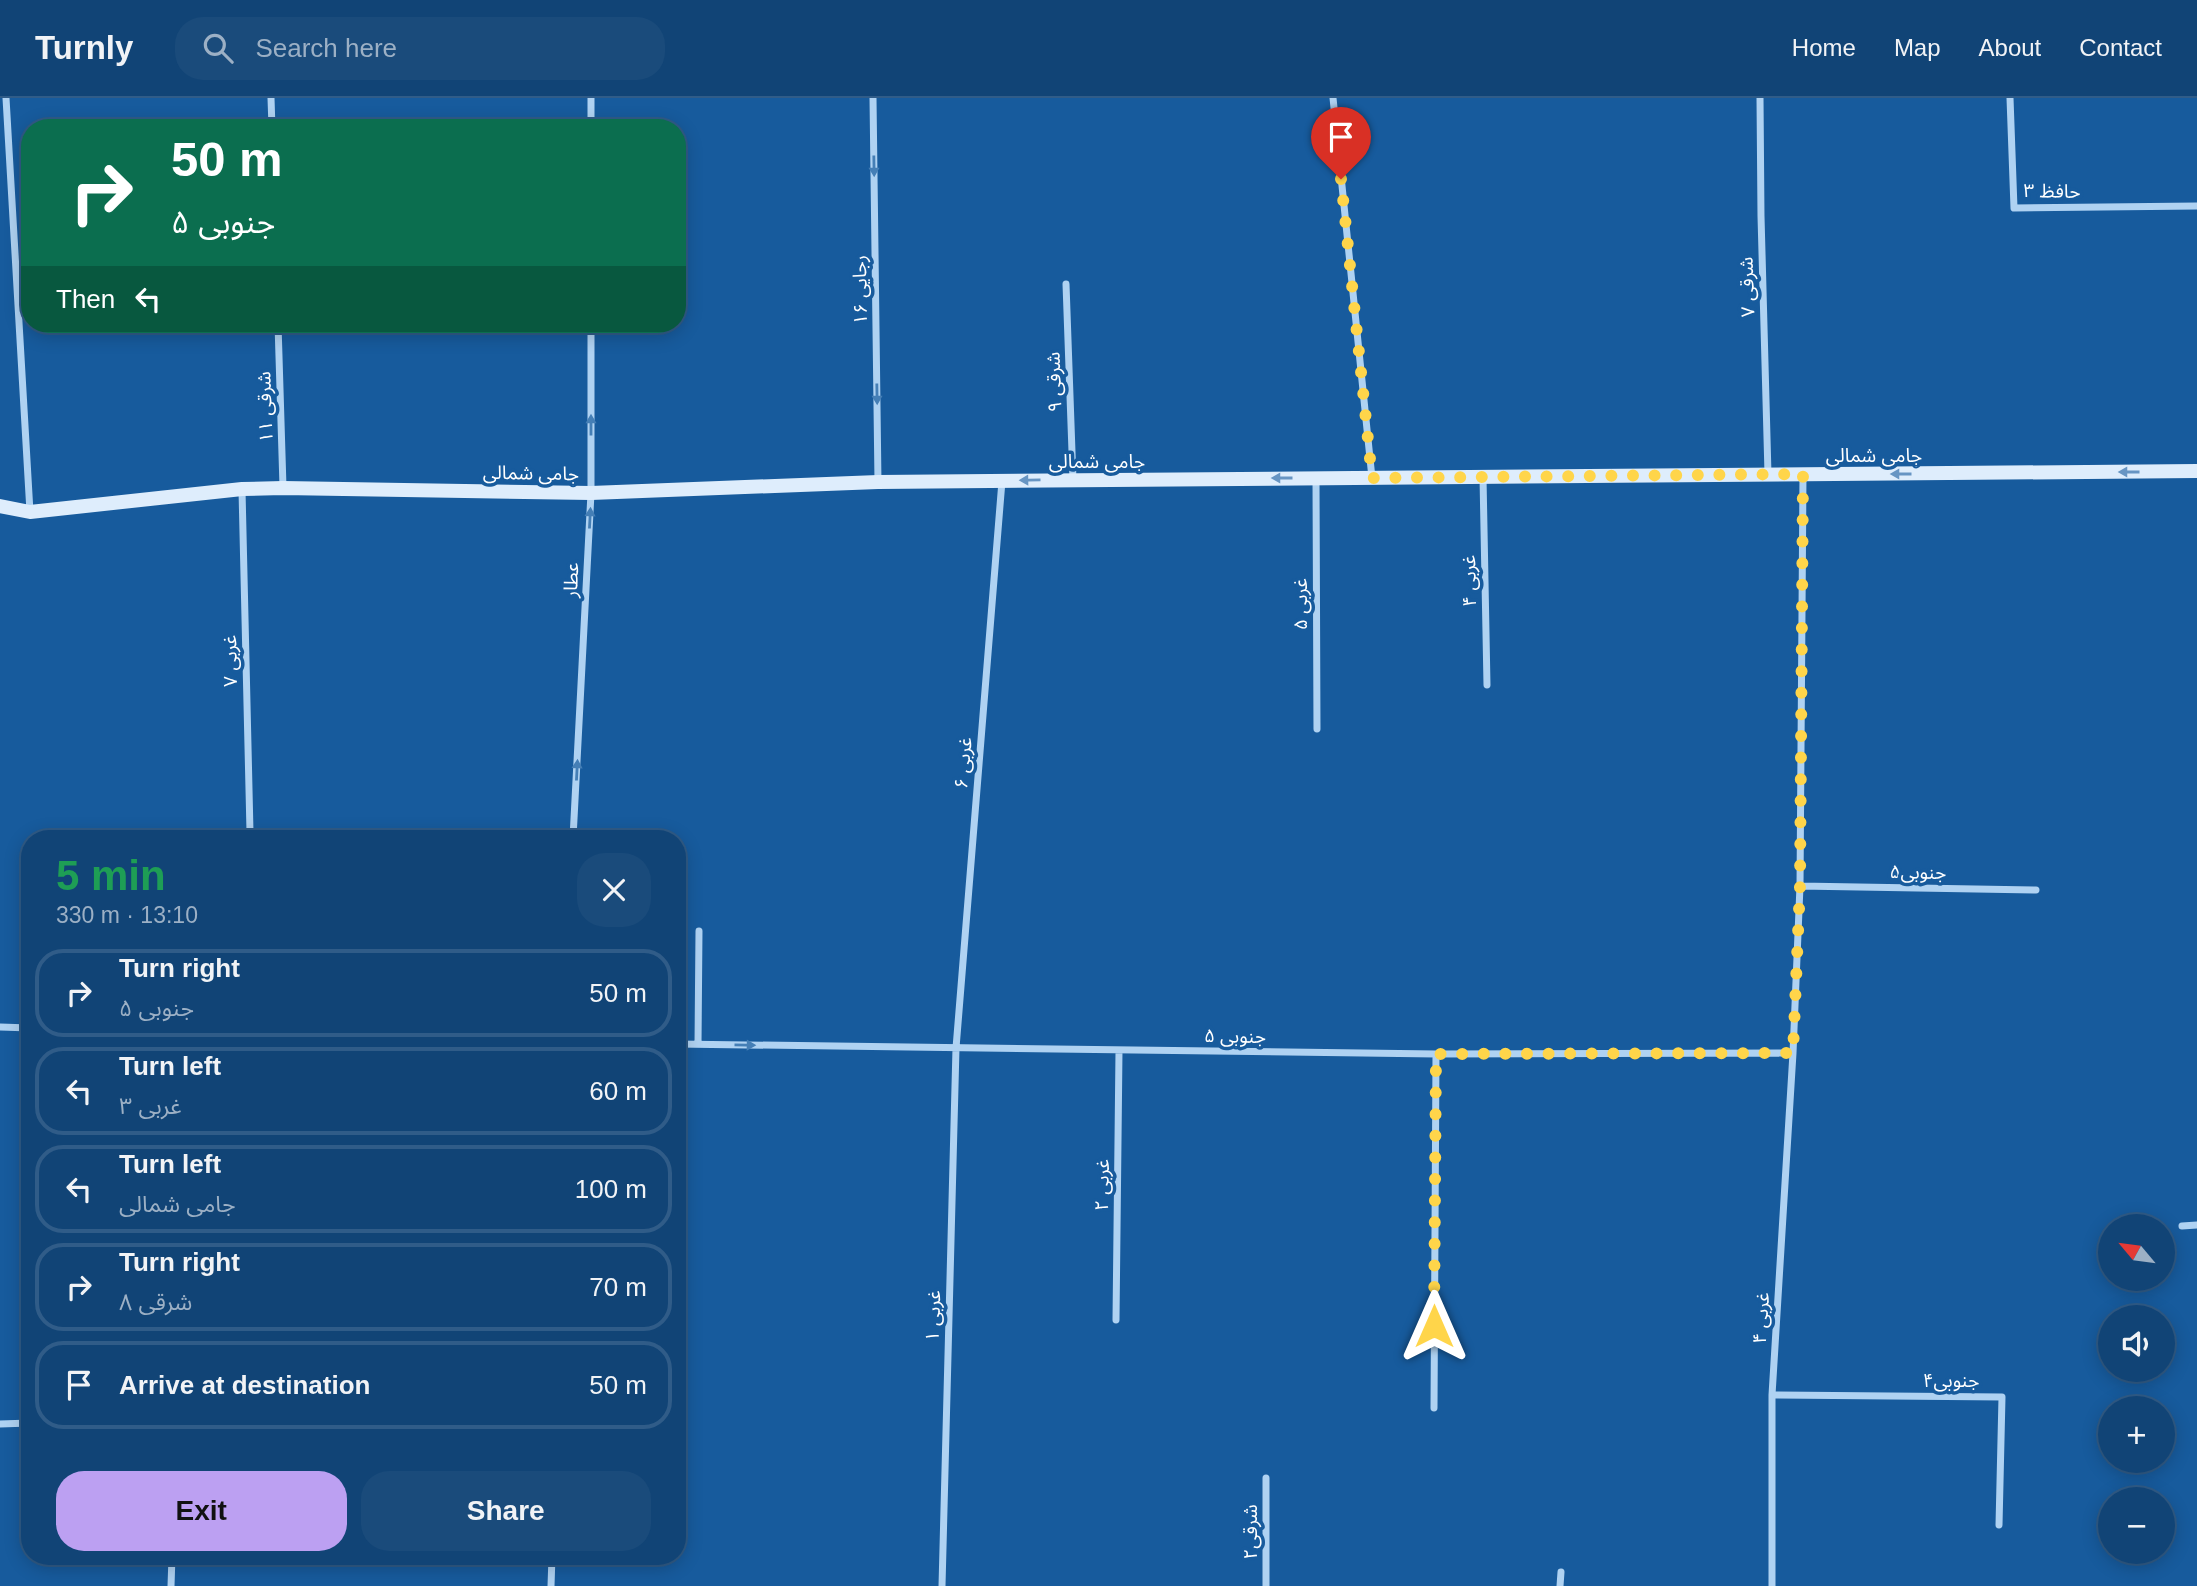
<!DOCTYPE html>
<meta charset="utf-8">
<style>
body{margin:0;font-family:Arial,"Noto Sans Arabic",sans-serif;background:#1a4b7b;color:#f1f3f6;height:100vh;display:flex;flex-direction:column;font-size:26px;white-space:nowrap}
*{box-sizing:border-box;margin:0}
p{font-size:23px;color:#9cb0c5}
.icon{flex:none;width:38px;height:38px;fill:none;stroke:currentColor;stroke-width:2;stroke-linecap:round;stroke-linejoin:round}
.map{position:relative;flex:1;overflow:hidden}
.panel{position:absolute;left:21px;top:732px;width:665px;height:735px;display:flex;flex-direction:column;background:#114476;border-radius:28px;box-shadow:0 4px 18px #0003,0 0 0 2px #305c88}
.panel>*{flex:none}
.guide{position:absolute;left:21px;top:21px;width:665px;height:214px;border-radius:28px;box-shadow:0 4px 18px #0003,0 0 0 2px #305c88;background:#0b6e4f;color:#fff;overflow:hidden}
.needle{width:46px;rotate:299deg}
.buttons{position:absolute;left:2098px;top:1116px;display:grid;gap:14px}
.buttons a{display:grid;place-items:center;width:77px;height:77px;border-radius:50%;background:#114476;box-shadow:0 4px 18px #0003,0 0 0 2px #305c88;font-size:35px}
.pin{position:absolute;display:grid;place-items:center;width:60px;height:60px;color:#fff;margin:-72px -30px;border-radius:50% 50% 50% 0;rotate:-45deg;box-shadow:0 0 7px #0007}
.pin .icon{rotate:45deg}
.me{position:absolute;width:77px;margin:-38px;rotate:0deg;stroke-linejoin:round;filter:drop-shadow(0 0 5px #0008)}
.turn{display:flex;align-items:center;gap:24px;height:147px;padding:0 35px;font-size:32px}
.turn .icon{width:91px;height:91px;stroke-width:2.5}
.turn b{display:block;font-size:49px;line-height:60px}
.then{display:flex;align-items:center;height:66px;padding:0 35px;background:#0003;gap:14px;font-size:26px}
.round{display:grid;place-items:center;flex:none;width:74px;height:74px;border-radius:28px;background:#1a4b7b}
.head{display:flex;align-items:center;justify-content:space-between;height:119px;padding:0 35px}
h1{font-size:42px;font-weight:700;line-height:52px;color:#1e9e55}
.action{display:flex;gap:14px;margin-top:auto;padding:14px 35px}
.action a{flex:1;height:80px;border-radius:28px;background:#bca0f2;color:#111;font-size:28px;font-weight:700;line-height:80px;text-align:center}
.action a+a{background:#1a4b7b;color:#f1f3f6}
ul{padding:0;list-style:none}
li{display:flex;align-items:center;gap:21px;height:88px;margin:0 14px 10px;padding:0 21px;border:4px solid #305c88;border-radius:28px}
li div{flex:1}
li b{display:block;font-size:26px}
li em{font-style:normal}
header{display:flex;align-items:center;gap:42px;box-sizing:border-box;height:98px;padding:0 35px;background:#114476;border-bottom:2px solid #305c88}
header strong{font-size:33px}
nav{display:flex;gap:38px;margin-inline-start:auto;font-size:24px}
.search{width:490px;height:63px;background:#1a4b7b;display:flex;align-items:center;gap:18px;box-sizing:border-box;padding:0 24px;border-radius:28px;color:#9cb0c5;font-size:26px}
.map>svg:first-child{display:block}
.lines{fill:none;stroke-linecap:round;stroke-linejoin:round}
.street{stroke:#afd2f2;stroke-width:7}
.secondary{stroke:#deedfc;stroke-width:14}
.oneway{fill:#457fb6}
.oneway2{fill:#6795c3}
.route{stroke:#ffd54a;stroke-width:12;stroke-dasharray:0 21.6}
.labels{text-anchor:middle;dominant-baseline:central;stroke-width:7;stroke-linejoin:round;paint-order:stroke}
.street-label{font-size:19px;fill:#fff;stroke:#175b9d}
</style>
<header>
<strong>Turnly</strong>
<div class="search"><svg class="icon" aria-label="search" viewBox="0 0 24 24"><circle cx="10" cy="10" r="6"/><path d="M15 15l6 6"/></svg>Search here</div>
<nav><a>Home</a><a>Map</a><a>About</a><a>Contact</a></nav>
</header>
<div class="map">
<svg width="2197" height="1488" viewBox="0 0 2197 1488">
<rect width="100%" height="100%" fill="#175b9d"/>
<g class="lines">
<path class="street" d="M6,0L30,414
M271,0L272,30
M591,0V30
M873,0L878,384
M1333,0L1372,380
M1760,0L1761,118L1768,376
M2010,0L2014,110L2197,108
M1066,186L1073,382
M278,226L283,389
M1483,379L1487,587
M1316,381L1317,631
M242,392L250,734
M573,740L591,395V226
M1800,788L2036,792
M0,929L30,930
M677,946L1436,956L1793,955
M698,946L699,833
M2182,1128L2197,1127
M1116,1222L1119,953
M1772,1297L2002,1299L1999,1427
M1434,1310L1436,956
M0,1326L30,1325
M1266,1380V1488
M171,1488L172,1458
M551,1488L552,1458
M942,1488L956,950L1002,383
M1560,1488L1561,1474
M1772,1488V1297L1793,955L1800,788L1803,377"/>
<path class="secondary" d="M0,408L30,414L242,391L283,390L591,395L878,384L2197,373"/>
</g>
<defs><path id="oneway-solid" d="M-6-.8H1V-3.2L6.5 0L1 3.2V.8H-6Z" transform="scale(1.75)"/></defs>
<g class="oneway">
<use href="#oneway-solid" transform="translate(874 68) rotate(89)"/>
<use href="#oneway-solid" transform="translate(877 296) rotate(89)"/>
<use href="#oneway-solid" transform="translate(591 327) rotate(-90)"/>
<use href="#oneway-solid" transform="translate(590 420) rotate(-87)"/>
<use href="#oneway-solid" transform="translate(577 672) rotate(-87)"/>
<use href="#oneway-solid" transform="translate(745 947) rotate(1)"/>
</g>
<g class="oneway2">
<use href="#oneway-solid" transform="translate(2129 374) rotate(180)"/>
<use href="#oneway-solid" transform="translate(1901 376) rotate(180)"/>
<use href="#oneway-solid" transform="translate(1282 380) rotate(180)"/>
<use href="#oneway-solid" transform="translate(1030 382) rotate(179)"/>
</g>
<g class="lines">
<path class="route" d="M1341,81L1372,380L1803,376L1800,788L1793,955L1436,956L1434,1228"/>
</g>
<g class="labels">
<g class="street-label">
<text transform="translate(2052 93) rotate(1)">حافظ ۳</text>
<text transform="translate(1747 189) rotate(-92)">شرقی ۷</text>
<text transform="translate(860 192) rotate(-91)">رجایی ۱۶</text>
<text transform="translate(1054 284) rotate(-92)">شرقی ۹</text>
<text transform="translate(265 309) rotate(-92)">شرقی ۱۱</text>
<text x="1874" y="357">جامی شمالی</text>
<text x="1097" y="363">جامی شمالی</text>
<text transform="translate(531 375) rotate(1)">جامی شمالی</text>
<text transform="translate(571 482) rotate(-87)">عطار</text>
<text transform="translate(1469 483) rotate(-91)">غربی ۴</text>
<text transform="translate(1300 506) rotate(-90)">غربی ۵</text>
<text transform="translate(230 563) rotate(-91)">غربی ۷</text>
<text transform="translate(963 665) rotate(-85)">غربی ۶</text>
<text transform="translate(1918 774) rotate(1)">جنوبی۵</text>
<text transform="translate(1235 938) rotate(1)">جنوبی ۵</text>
<text transform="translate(1102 1087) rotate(-89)">غربی ۲</text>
<text transform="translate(933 1218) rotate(-88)">غربی ۱</text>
<text transform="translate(1761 1220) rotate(-86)">غربی ۴</text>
<text x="1951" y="1282">جنوبی۴</text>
<text transform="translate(1250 1434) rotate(-90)">شرقی۲</text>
</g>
</g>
</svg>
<div class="buttons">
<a><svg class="needle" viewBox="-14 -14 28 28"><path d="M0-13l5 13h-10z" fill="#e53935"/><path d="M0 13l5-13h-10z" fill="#9cb0c5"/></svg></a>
<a><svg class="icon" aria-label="sound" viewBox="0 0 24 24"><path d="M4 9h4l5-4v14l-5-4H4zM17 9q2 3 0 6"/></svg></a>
<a>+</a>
<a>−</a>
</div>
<div class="pin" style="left:1341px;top:81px;background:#d93025"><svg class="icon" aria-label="arrive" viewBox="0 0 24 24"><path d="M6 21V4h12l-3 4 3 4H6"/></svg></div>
<svg class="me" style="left:1434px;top:1228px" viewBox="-20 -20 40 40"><path d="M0-17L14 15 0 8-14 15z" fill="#ffd54a" stroke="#fff" stroke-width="4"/></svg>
<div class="guide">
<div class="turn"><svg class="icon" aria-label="right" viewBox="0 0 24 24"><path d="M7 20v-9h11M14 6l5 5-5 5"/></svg><div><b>50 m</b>جنوبی ۵</div></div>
<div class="then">Then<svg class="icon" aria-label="left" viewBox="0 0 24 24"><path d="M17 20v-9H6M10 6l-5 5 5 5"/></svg></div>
</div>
<section class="panel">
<div class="head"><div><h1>5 min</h1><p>330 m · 13:10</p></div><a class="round"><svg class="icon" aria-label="close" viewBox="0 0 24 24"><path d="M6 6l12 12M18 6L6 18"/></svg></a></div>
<ul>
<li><svg class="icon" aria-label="right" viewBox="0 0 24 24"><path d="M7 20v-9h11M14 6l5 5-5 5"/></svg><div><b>Turn right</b><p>جنوبی ۵</p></div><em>50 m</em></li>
<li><svg class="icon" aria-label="left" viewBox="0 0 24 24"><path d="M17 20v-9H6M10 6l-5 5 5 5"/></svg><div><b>Turn left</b><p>غربی ۳</p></div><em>60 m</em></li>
<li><svg class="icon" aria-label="left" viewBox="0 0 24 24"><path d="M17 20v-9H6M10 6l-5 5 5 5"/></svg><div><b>Turn left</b><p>جامی شمالی</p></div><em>100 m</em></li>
<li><svg class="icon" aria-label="right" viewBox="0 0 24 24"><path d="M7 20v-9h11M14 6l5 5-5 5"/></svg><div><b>Turn right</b><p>شرقی ۸</p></div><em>70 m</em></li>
<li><svg class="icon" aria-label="arrive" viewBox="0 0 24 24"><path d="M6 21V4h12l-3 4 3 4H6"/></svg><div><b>Arrive at destination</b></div><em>50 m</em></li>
</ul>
<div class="action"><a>Exit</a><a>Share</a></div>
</section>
</div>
